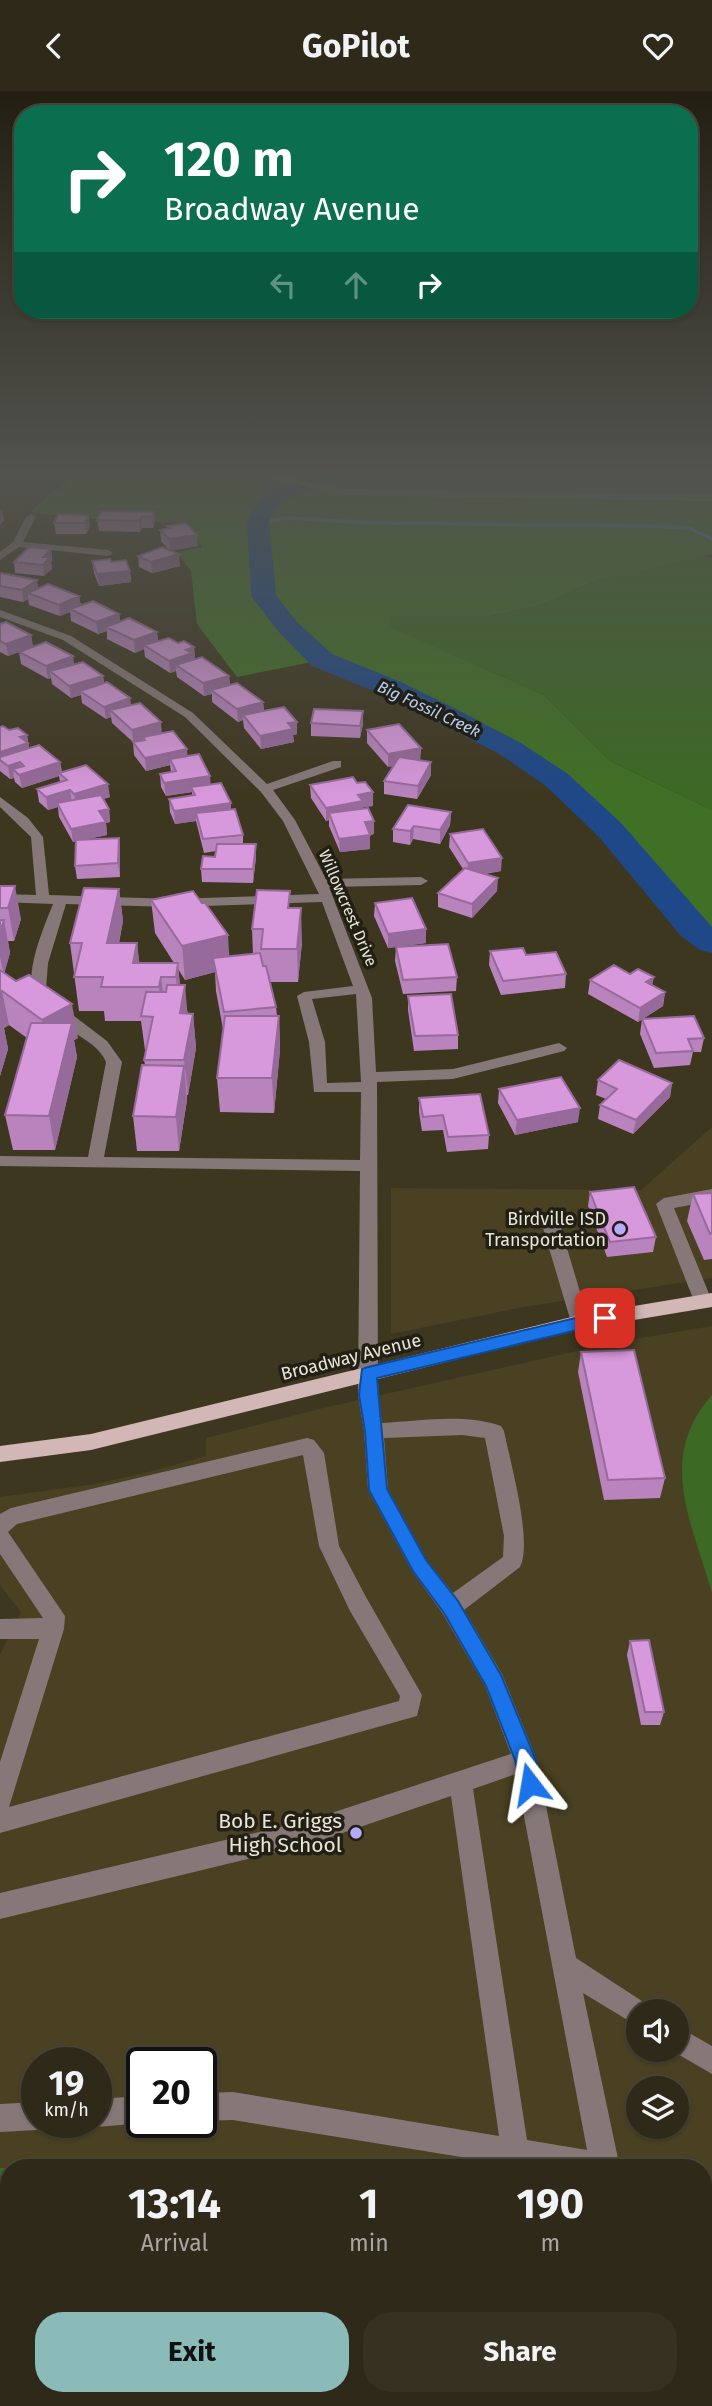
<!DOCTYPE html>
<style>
body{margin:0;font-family:"Fira Sans",sans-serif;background:#363121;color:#f1f3f6;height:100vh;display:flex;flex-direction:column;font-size:26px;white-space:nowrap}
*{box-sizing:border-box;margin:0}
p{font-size:23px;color:#a7a6a2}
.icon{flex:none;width:38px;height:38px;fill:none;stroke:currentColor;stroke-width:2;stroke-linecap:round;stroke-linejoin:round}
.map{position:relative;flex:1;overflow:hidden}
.panel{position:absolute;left:0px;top:2068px;width:712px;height:247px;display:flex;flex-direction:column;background:#2e2918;border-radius:28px 28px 0 0;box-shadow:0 2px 5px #0004,0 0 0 2px #494537}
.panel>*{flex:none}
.top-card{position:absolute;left:14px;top:14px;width:684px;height:214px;border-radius:28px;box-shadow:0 2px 5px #0004,0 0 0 2px #494537;background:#0b6e4f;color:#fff;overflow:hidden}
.tools{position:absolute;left:626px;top:1908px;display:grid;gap:14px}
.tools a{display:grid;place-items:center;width:63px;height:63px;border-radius:50%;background:#2e2918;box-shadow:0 2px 5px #0004,0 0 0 2px #494537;font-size:35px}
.speed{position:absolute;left:21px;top:1956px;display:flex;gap:14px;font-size:35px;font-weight:700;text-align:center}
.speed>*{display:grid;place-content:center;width:91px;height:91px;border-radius:50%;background:#2e2918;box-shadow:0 2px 5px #0004,0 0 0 2px #494537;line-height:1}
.speed small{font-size:18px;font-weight:400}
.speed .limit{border:4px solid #111;border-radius:10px;background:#fff;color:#111}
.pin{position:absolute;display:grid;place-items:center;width:60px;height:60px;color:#fff;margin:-30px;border-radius:14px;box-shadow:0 4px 10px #0006}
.me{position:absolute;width:77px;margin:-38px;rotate:346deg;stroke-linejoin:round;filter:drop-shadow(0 0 5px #0008)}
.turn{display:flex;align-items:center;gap:24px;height:147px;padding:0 35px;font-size:32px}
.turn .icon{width:91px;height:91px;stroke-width:2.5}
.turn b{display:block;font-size:49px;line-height:60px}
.lanes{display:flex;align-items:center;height:66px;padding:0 35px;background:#0003;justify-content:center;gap:35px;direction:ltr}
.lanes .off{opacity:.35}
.eta{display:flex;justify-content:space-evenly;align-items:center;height:119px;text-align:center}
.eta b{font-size:42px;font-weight:700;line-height:49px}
.button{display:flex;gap:14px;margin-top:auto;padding:14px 35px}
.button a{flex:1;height:80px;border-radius:28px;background:#8bbbb9;color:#111;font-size:28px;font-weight:700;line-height:80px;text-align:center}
.button a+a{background:#363121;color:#f1f3f6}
header{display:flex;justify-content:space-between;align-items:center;height:91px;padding:0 35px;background:#2e2918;font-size:32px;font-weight:700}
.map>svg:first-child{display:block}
.built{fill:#494122;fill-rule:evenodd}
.green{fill:#3c6924}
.forest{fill:#407025}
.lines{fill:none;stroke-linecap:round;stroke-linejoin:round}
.stream{stroke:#5b77a0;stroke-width:3.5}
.river{fill:#1e4888;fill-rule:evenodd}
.minor{fill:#867878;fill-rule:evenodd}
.major{fill:#d3b7b7;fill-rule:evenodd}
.wall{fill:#b983bd}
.shaded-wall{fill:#966a9a}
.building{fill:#d798dc;stroke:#966a9a;stroke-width:2}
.route{fill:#1a73e8;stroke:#114b97;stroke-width:2}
.poi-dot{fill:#b5acf8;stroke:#221f15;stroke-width:2.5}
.labels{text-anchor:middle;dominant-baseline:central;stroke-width:7;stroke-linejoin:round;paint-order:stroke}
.far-water-label{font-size:16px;font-style:italic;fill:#b5cef3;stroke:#221f15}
.far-street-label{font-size:16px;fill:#e9e6d8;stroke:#221f15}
.poi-label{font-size:18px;fill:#e9e6d8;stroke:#221f15;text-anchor:end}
.street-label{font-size:18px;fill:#e9e6d8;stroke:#221f15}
.near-poi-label{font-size:21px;fill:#e9e6d8;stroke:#221f15;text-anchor:end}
</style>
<header><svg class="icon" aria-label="back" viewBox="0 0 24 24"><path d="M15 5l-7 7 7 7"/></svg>GoPilot<svg class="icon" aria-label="heart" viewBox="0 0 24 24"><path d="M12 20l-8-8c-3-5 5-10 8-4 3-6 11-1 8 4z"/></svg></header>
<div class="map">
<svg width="712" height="2315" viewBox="0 0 712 2315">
<rect width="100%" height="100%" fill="#3e3720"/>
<path class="built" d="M712,1036V1187L523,1216L391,1243V1097L641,1099Z
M712,1235V2315H0V1564L21,1521L0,1494V1406L95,1393L153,1380L206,1365V1347L319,1318L617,1251ZM639,1920H677V1958H639ZM37,1972H96V2032H37ZM142,1972H201V2032H142ZM639,1997H677V2035H639ZM9,2077H704V2306H9Z"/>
<path class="green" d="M700,464L712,467V719L610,670L544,604L387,535L391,525H491L542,514L597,489Z
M712,1304V1502C692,1431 656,1367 712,1304Z
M0,2077H9V2306L448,2307L447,2315H0Z"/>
<path class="forest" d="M82,382H255L269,387L281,382H712V463L597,489L542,514L491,525H391L388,535L544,604L610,670L712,719V852L693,838L610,739L557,689L511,658L391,597L322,569L237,586L197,533L191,480L176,461L202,456L181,432L75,427L31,421L48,404Z"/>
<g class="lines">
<path class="stream" d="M257,433L287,427L371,432L649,435L689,437L712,448"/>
<path class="river" d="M312,382H342L339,387L280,411L269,431L276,504L296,530L332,563L401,591L454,617L521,652L568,683L621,732L712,836V862L700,859L681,845L599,746L546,695L501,664L434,629L381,603L312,575L278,540L251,505L247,431L263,402Z"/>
<path class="minor" d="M252,382H267L341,398L712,404V410L341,404Z
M31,423L36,426L23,451L108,459L113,462L108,465L19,456L0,469V461L13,451L26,426Z
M0,519L71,545L193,622L267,693L333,670H341V676L273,699L295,729L326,788L421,786L428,790L421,794L329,796L372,907L376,981L453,978L559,952L567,957L564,960L453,988L377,991L378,1304L382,1332C420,1330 464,1322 501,1335L504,1340C510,1370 533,1451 520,1476L464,1519L502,1583L537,1669L576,1867L648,1914L651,1920H639V1936L583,1902L620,2077L513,2075V2077H485L486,2070L233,2029L201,2030V2002L233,2001L499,2045L451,1705L310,1753L0,1828V1802L310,1729L511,1663L485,1595L443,1523L412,1480L368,1399L364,1340L358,1304L360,1080L0,1075V1065L88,1066L106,971C100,957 87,950 75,942C62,932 42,923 35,907C23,883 44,836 53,813L0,811V803L36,804L31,746L0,716V706L28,727L43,746L49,804L173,808L319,803L283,730L261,701L185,626L63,549L0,526ZM322,811L353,895L304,901L297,905L309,951L314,1001H361L360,1069L104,1066L122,971L107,950L49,906L46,898L48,872L66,813L173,816ZM356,903L361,991L327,992L325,951L312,908ZM462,1344L485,1347L504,1445L503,1466L453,1502L426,1468L388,1398L384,1347ZM516,1683L587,2059L527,2049L473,1698Z
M712,1098V1110L674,1117L712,1210L709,1215H697L694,1210L656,1113L664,1107Z
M549,1121L558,1127L589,1231L586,1236H574L571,1231L540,1127Z
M307,1347L314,1349L324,1362L339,1455L366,1506L422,1604L417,1625L0,1742V1671L39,1548H0V1528L43,1527L0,1463V1423L11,1417ZM303,1364L319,1455L350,1520L400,1605L399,1610L9,1716L64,1538L65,1525L8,1441L17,1433Z
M677,1935L712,1955V1983L669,1958H677Z
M142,2005V2032H144L96,2036L86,2032H96V2008Z
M37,2011V2032H48L47,2035L37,2039L0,2041V2013Z
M704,2105L712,2108V2137L704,2134Z
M460,2306H490L489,2315H459Z"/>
<path class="major" d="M712,1202V1216L580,1238L91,1359L0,1371V1355L91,1343L580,1224Z"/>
</g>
<path class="wall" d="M154,421L155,432L153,437H142L140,441L99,440L97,429Z
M88,424L90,435L86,443H56L54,432Z
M167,435L198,455L170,460L180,475L152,482L139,476L138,465L169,459L161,450L160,439L168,438Z
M51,458L52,470L51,471L52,478L44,485L15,482L14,471Z
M92,470L130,480L131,491L99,495L94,482Z
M0,483L37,489L38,497L79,505L81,515L119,523L120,531L157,541L158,550L178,552L194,556L195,568L229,585L230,594L263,611L264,620L297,631V643L293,644L294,651L261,658L244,637L243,629L238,631L212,611V603L204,605L177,586L176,580L170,582L145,566L144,558L135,562L107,548V540L98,543L71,530L70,521L60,525L29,514L28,508L23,511L0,506Z
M0,533L31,544L33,556L103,585L104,592L131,614L188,665L231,719L243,744V753H256V766L253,792L202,791L201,778L215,766L216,760L204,762L196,730L175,733L170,721L169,708L192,705V701L166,705L161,696L160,683L171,681L170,674L146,680L134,664L133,651L112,632L111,626L106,628L82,612L81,604L71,607L52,593L51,587L48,588L21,573L19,561L8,565L0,561Z
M363,620V633L360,647L311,645V632Z
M0,636L9,639L27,644L29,657L60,671L62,681L110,706L103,708L109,718L110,731L106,732L107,744L82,749L119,747L120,760V786L77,788L75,775L76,750L73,751L59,726L58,716L48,719L39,711L37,698L60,691L59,685L22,697L15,691L14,687L10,688L0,680Z
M367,639L421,657L420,669L431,671V684L417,708L384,703V690L394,675L388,676L367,652Z
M310,694L373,715L363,716L374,743L370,744V758L340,761L329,735V729L326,730L311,707Z
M451,721L450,734L440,753L413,748L410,754L393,751V738Z
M450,743L501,780L485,783L497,800L472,827L438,816V802L463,778L449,756Z
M0,795L21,828L14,850H8L10,862L4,882L78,947L74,949L77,966L55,1059H13L5,1024L27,947L9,934L4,937L8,958L0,985Z
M119,798L123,830L119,852H137L139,872H174L155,842L151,809L230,865L253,863L252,838L290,817L302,851L298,891H270L276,916L277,925H279L280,959L274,1022L220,1021L217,987L223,938L216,900L215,881L185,889L178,878L180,894L188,923H193L196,957L188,1004H187V1009L179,1060H137L133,1025L145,974L144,969L146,959H145L141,930H105L104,920H79L70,852Z
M375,812L426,852L388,857L374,825Z
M396,856L457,886L456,900L403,903L395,870Z
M490,860L526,864L566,883L565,897L501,904L489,874Z
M630,883L665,901L663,915L638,931L588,903L590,889Z
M408,905L458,944V958L414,960L408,919Z
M642,928L704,947L701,961H693L690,974L654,977L640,943Z
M598,989L672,992L670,1006L633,1043L598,1028L600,1014L606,1008L596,1004Z
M499,998L578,1031L515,1044L498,1012Z
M419,1007L489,1044L488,1058L447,1061L443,1039L422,1040L419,1021Z
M590,1101L656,1146L653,1161L607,1166L588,1115Z
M712,1102V1168L704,1169L687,1130L693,1103Z
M581,1261L665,1387L660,1407L604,1409L578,1281Z
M630,1550L664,1621L660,1634H641L627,1564Z"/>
<path class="shaded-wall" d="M2,418L4,429L0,434V421Z
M154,421L155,432L153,437L152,426Z
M88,424L90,435L86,443L85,432Z
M141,426L142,437L140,441L139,430Z
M197,444L198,455L170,460L169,448Z
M51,458L52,470L51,471L52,478L44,485L43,474V466Z
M179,463L180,475L152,482L151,471Z
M130,480L131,491L99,495L97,483Z
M37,489L39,501L28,502V508L23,511L22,499Z
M79,505L81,516L70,518V521L60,525L59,514Z
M119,523L121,535L106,536L107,540L98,543L96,531Z
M157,541L158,553L144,554V558L135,562L134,549Z
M31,544L33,556L8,565L6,553Z
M194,556L195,568L176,574V580L170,582L169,570L186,559Z
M73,565L75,578L50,580L51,587L48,588L46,575Z
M103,585L104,597L80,600L81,604L71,607L69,595Z
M229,585L230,597L211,599L212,603L204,605L203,592Z
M130,607L132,619H110L111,626L106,628L104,616Z
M263,611L264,623L243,624V629L238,631L237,618Z
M363,620V633L360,647V635Z
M161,631L162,644L143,646V649L133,652L132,639Z
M297,631V643L293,644L294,651L261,658L260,645L288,632Z
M27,644L30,665L0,669V661L20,646Z
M421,657L420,669L388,676V663Z
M187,658L188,671L170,668V674L146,680L145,667Z
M20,671L22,683L60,671L62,684L59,682V685L22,697L19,684L13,678L14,687L10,688L8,675Z
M431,671V684L417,708L418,695Z
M210,685L211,698L191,696L192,701L166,705L164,692Z
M108,693L110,706L76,716L74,703Z
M70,699L72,712H57L58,716L48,719L46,706Z
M373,701V715L363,716V723L329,722V729L326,730V717L358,704Z
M231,712V725L196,722V730L175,733L174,720Z
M109,718L110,731L106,732L107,744L73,751L71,738L99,720Z
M451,721L450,734L440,753V739Z
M374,730V743L365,744V731Z
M414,735L413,748L410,754V740Z
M370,744V758L340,761L339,748Z
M119,747L120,760V786L118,772Z
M256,753V766L253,792V778Z
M502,767L501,780L467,785L468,772Z
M498,787L497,800L472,827V813Z
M15,795L21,828L14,850L8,817Z
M119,798L123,830L112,886L107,852Z
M301,817L302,851L298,891L297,858Z
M4,829L10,862L4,884L0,866V841Z
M426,838V852L388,857V843Z
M228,844L230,877L213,867L215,881L185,889L182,855Z
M137,852L141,886L133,872Z
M178,872L181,905L179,919L176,886Z
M161,886L165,919L163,930L159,896Z
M654,886L651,900L646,891Z
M185,894L188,928L180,922Z
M2,900L9,934L4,937L8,958L0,985V901Z
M665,901L663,915L638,931L640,917Z
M72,913L78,947L74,949L77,966L55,1059L49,1025L48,963L42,929Z
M193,923L196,957L188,1004L184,969Z
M279,925L280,959L274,1022L272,987Z
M184,975L187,1009L179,1060L176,1026Z
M672,992L670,1006L633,1043L636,1029Z
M580,1017L578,1031L515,1044L517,1029Z"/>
<path class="building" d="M101,420L154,421L152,426H141L139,430L97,429Z
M58,423L88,424L85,432H54Z
M186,432L197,444L169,448L160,439L170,437L167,435Z
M29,456L51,458L43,466H50L43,474L14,471Z
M162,456L179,463L151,471L138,465Z
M110,468L111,471L126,469L130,480L97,483L92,470Z
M1,482L37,489L22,499L0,495V483Z
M48,493L79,505L59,514L28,502Z
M93,510L119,523L96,531L70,518Z
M129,527L157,541L134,549L106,536Z
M6,531L31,544L6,553L0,550V533Z
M169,547L178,552L184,550L194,556L186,559L192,562L169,570L144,554Z
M46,551L73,565L46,575L19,561Z
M202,566L229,585L203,592L176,574Z
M83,571L103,585L69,595L50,580Z
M107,591L130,607L104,616L80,600Z
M237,592L263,611L237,618L211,599Z
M140,612L161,631L132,639L110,619Z
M284,616L297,631L288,632L293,638L260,645L243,624Z
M314,618L363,620L360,635L311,632Z
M399,633L421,657L388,663L367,639Z
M3,635L9,639L18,637L27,644L20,646L28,652L0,661V636Z
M173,640L187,658L145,667L133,651L145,649L143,646Z
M39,654L60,671L19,684L13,678L24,675L20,671L8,675L0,669V666Z
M199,663L210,685L164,692L160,683L176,680L170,668Z
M399,666L431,671L418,695L384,690Z
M86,674L108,693L74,703L70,699L46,706L37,698L67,689L59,682Z
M353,686L357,692L365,691L373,701L358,704L363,710L326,717L310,694Z
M221,692L231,712L174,720L169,708L195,704L191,696Z
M101,704L109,718L99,720L106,731L71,738L57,712Z
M408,714L451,721L440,739L414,735L410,740L393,738Z
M368,717L374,730L365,731L370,744L339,748L329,722Z
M235,718L243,744L203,748L196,722Z
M483,738L502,767L468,772L450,743Z
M119,747L118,772L75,775L76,749Z
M217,753H256L253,778H201L203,765L215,766Z
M465,777L498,787L472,813L438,802Z
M0,795H15L8,817H0Z
M84,797L119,798L107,852H137L133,872H178L176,886H161L159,896H101L103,886H74L82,852H70Z
M257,799L290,800L288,817H301L297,858H261L263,838H252Z
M193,800L202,812H205L228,844L182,855L151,809Z
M412,807L426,838L388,843L375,812Z
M0,829H4L0,841Z
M448,853L457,886L403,889L396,856Z
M523,857L526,864L556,861L566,883L503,890L490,860Z
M260,862L263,875H266L276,916L224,921L213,867Z
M614,874L630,883L638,878L654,886L646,891L665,901L640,917L590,889Z
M0,879L16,890L29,884L72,913L42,929L2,900L0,901Z
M167,894H185L180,922L193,923L184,969H144L153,926L141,925L146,901H166Z
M451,903L458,944L415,945L408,905Z
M225,925H279L272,987H217Z
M694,925L704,947L688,948L693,960L656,962L642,928Z
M31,932H72L49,1025L5,1024Z
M619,969L672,992L636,1029L600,1014L617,998L598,989Z
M142,974L184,975L176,1026L133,1025Z
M561,986L580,1017L517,1029L499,998Z
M480,1003L489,1044L448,1046L443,1024L423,1026L419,1007Z
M634,1096L656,1146L610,1151L590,1101Z
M712,1102V1142L710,1143L693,1103Z
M634,1259L665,1387L608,1389L581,1261Z
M649,1549L664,1621H645L630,1550Z"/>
<linearGradient id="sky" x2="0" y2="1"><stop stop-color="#221e12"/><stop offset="0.54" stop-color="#52534e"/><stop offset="1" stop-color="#52534e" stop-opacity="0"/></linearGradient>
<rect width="712" height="706" fill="url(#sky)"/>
<path class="route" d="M605,1220L611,1222L614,1227L611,1231L377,1287L387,1398L426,1469L458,1510L501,1584L536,1669L541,1693L538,1700L530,1703L522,1700L515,1669L486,1595L444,1522L413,1480L369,1399L365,1340L359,1304L362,1278L368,1276Z"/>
<g class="poi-dot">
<circle cx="620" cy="1138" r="7"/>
<circle cx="356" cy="1742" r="7"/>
</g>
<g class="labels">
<g class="far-water-label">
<text transform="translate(429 618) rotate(25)">Big Fossil Creek</text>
</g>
<g class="far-street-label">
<text transform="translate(348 817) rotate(67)">Willowcrest Drive</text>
</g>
<g class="poi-label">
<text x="606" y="1128">Birdville ISD<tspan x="606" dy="21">Transportation</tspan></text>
</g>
<g class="street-label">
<text transform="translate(351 1266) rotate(-14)">Broadway Avenue</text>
</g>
<g class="near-poi-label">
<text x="342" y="1730">Bob E. Griggs<tspan x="342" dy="24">High School</tspan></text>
</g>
</g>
</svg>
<div class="tools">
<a><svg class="icon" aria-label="sound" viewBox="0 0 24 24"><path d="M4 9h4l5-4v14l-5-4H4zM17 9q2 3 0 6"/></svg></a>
<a><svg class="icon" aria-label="layers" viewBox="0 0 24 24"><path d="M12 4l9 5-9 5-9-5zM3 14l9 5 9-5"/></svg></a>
</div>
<div class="speed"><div>19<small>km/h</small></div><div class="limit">20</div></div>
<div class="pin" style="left:605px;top:1227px;background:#d93025"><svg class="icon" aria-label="arrive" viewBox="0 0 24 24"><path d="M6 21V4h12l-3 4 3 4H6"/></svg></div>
<svg class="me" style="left:530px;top:1693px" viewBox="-20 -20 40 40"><path d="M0-17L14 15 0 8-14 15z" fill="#1a73e8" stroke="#fff" stroke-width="4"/></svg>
<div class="top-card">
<div class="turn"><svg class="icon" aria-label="right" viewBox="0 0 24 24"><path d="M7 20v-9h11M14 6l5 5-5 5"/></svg><div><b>120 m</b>Broadway Avenue</div></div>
<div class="lanes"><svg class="icon off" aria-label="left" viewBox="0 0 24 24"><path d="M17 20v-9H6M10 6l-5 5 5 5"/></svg><svg class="icon off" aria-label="ahead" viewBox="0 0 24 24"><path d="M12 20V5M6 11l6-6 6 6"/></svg><svg class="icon" aria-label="right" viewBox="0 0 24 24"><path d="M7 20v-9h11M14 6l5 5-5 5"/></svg></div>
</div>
<section class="panel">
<div class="eta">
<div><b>13:14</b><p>Arrival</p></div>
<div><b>1</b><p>min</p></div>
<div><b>190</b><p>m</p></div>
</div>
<div class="button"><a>Exit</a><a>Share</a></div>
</section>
</div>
